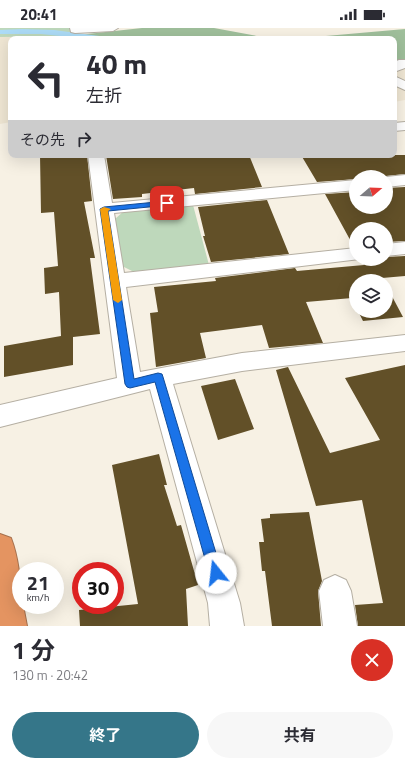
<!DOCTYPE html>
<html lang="ja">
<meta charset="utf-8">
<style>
body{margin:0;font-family:"Titillium Web","Noto Sans JP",sans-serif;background:#f7f7f7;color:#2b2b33;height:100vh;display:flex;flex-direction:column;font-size:15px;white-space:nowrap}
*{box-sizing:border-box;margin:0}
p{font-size:13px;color:#7c7c81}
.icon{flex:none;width:22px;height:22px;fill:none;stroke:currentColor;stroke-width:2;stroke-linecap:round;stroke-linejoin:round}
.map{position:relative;height:598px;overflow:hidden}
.drawer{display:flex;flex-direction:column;background:#fff;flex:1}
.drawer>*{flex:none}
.top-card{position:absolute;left:8px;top:8px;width:389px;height:122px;border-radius:8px;box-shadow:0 4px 16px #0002;background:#fff;color:#2b2b33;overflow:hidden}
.needle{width:26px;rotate:71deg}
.controls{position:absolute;left:349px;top:142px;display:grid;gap:8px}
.controls a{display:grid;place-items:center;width:44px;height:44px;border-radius:50%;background:#fff;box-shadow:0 4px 16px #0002;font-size:20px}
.speed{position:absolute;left:12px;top:534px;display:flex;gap:8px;font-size:20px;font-weight:700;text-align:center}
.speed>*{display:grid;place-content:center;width:52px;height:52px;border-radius:50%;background:#fff;box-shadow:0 4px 16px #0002;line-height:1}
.speed small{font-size:10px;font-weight:400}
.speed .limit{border:6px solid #d22;background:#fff;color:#111}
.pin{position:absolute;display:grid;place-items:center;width:34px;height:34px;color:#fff;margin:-17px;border-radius:8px;box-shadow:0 2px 6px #0006}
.me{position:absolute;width:44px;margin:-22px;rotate:344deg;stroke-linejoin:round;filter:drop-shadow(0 0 3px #0008)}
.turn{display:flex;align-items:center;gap:14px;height:84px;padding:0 12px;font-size:18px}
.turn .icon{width:52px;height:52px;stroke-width:2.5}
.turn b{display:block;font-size:28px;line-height:34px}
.then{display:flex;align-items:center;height:38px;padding:0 12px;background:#0003;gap:8px;font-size:15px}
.round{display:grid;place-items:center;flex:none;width:42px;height:42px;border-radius:21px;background:#f7f7f7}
.headline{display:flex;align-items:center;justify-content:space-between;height:68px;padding:0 12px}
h1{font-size:24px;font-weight:700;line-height:30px}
.button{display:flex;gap:8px;margin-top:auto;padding:8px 12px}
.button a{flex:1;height:46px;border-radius:24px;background:#357689;color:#fff;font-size:16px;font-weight:700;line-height:46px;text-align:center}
.button a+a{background:#f7f7f7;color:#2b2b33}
.status{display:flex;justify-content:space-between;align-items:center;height:28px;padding:0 20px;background:#fff;direction:ltr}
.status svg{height:11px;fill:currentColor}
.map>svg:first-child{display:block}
.built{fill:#efe6d3}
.green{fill:#bed8bb}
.forest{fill:#9fbf9b}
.water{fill:#acdbf6}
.building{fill:#625028}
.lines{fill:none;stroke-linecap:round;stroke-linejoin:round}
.minor-casing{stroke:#b5afa3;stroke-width:2}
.highway-casing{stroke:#a6714e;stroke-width:2}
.minor{fill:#fff;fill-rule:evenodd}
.highway{fill:#e49461;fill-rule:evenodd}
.route{fill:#1a73e8;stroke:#114b97}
.slow{fill:#f59e0b}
</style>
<div class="status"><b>20:41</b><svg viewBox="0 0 49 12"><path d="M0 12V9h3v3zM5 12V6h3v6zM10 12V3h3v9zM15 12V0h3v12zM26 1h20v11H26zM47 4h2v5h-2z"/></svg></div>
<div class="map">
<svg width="405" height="598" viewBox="0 0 405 598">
<rect width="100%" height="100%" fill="#f7f1e4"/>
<path class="built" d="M69,8L75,11H11V94L0,96V9Z
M405,31V72L394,74V33Z"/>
<path class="green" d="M0,0H71L69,8L0,9Z
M193,177L209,237L136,245L122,238L115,191L124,183Z"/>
<path class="forest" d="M142,0H214L273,11H75L69,8Z
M405,1V31L394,33V11H292Z"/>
<path class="water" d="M22,1L54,2L122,11H89L41,6H0V2Z"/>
<path class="building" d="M40,127H87L92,173L84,174L95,230H90L100,306L73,309V337L4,349V318L61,308L59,264L45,266L44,240L58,238L54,184L41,185Z
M106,127H249L262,159L195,166L194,160L142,166V169L113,171Z
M301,127H405V146L386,148L384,149H356V151L317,154Z
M405,159V213L386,214V201H356V219H354L325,166L356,164V179H386V160Z
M267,172L289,226L211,234L203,208H205L198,179Z
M405,228V248L382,250L384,253H356V279L352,270L306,274L323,315L269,320L262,297L200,305L206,330L156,339L150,285L158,284L154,259L216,253L215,250L295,240L297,243L364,237L361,231H386V229Z
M386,257L403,289L363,293L358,283H386Z
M405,337V598H358L355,577L383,575L362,472L316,478L276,342L288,339L330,425L380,412L345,350Z
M235,351L254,401L218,412L201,358Z
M159,426L167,457H164L177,498L181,497L198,557L186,561L188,598H80L79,582L138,576L112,437Z
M309,484L322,553L318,563L321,598H272L265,543H262L259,514H264L261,491L270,490V486Z"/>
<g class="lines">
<defs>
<path id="minor" d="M70,0H118L113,3L75,5L71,4Z
M399,32H405V40L394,44V34Z
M394,48L405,53V62L394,57Z
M405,94V102L394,103V95Z
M88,127H104L112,175L356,152V162L114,185L124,245L356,220V231H360L126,259L140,344L242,325L405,307V323L242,343L173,356L240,575L244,598H210L208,575L150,361L0,399V377L117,350Z
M405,147V157L386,159V149Z
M405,214V226L386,228V216Z
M335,547L346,552L351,563L357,598H323L319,563L324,552Z"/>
<path id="highway" d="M0,506L11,510C19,531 21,555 21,577H23L27,598H0Z"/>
</defs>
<use href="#minor" class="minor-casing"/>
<use href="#highway" class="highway-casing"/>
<use href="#minor" class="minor"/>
<use href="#highway" class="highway"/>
</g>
<path class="route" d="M167,173L170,175L169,177L108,183L134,351L158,345L162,346L163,349L222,545L220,550L216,552L211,550L209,545L155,354L130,360L127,359L125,356L100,181L104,179Z"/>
<path class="slow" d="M104,179L111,181L108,183L122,272L118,275L113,272L100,181Z"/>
</svg>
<div class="controls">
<a><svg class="needle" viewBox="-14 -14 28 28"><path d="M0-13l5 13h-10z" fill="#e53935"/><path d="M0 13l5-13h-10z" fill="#7c7c81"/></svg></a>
<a><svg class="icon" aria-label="search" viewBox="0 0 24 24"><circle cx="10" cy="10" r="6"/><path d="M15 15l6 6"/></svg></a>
<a><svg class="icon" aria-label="layers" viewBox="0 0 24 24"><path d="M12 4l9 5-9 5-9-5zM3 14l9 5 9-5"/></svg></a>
</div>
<div class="speed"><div>21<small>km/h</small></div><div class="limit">30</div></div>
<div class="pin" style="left:167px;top:175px;background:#d93025"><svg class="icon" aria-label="arrive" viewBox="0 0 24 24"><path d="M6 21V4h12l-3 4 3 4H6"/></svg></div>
<svg class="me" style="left:216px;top:545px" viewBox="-20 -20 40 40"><circle r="19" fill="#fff"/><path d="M0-13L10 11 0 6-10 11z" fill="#1a73e8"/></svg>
<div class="top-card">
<div class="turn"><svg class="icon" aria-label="left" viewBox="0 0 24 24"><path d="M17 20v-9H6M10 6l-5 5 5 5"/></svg><div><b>40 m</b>左折</div></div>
<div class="then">その先<svg class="icon" aria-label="right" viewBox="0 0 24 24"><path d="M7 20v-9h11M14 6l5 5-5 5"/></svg></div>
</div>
</div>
<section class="drawer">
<div class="headline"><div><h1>1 分</h1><p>130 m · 20:42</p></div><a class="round" style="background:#d93025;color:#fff"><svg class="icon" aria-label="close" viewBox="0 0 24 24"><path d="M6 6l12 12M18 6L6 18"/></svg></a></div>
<div class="button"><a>終了</a><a>共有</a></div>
</section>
